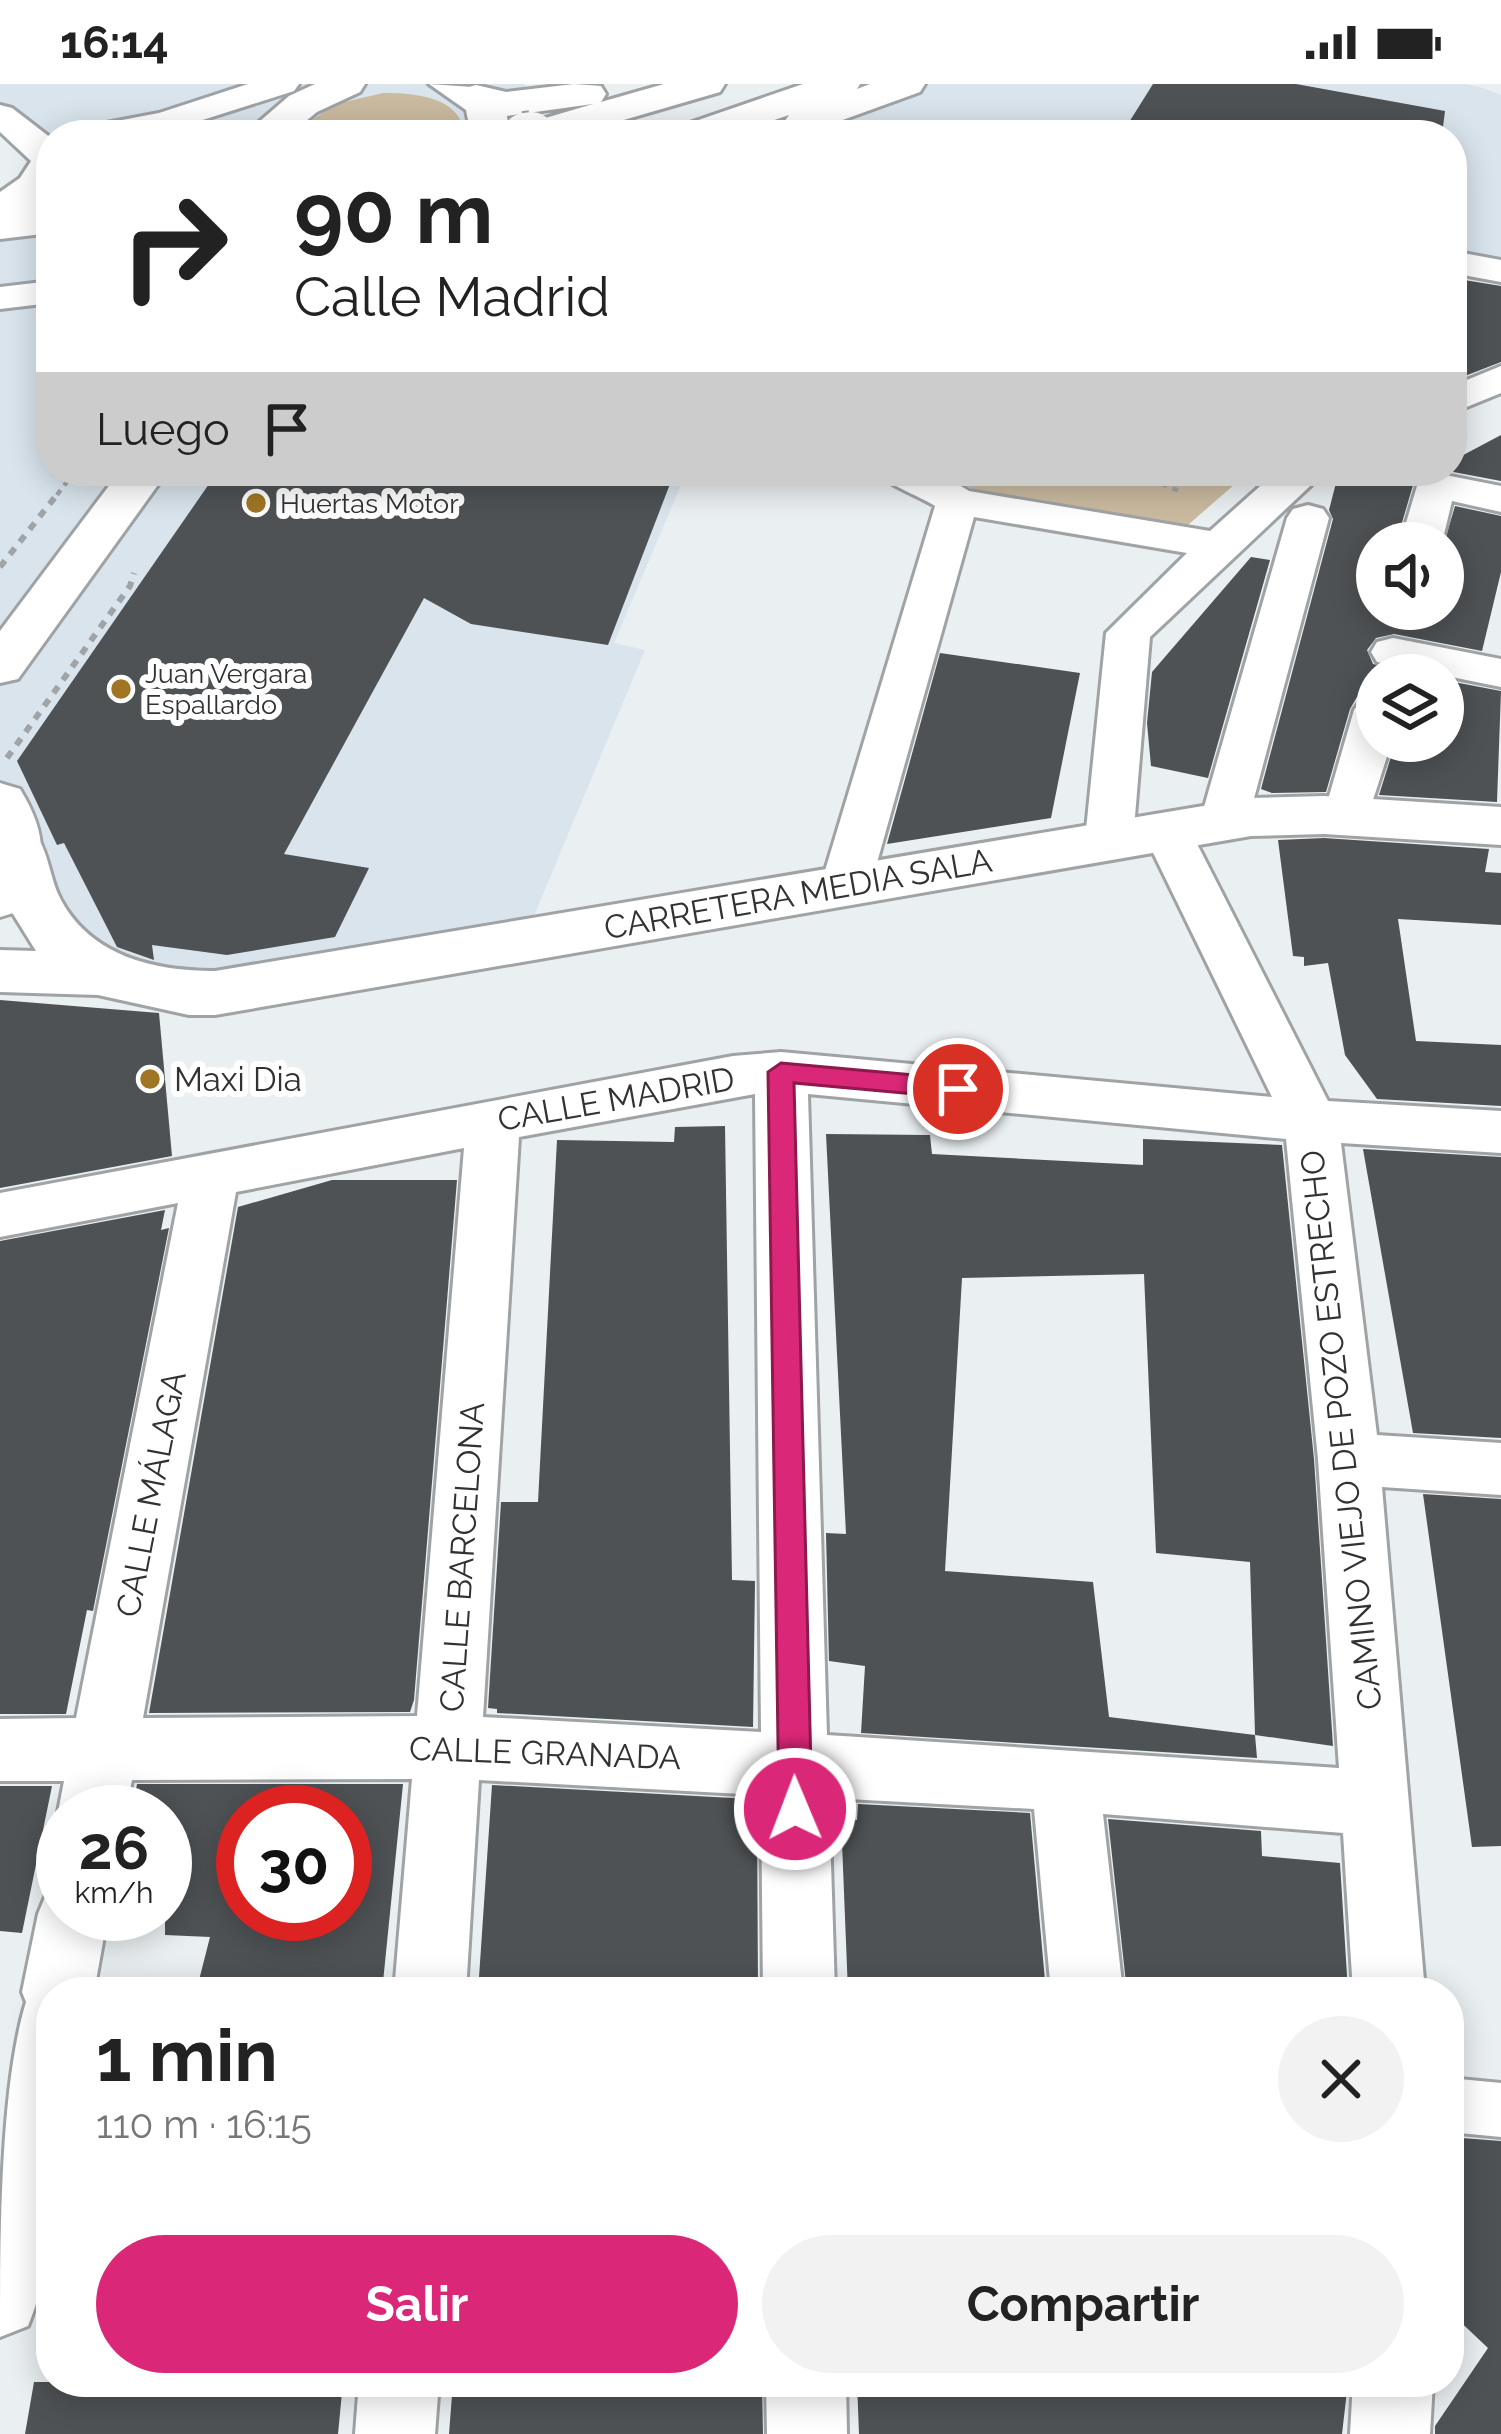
<!DOCTYPE html>
<html lang="es">
<meta charset="utf-8">
<style>
body{margin:0;font-family:Raleway,sans-serif;background:#f2f2f2;color:#222;height:100vh;display:flex;flex-direction:column;font-size:45px;white-space:nowrap}
*{box-sizing:border-box;margin:0}
p{font-size:39px;color:#767676}
.icon{flex:none;width:66px;height:66px;fill:none;stroke:currentColor;stroke-width:2;stroke-linecap:round;stroke-linejoin:round}
.map{position:relative;flex:1;overflow:hidden}
.details{position:absolute;left:36px;top:1893px;width:1428px;height:420px;display:flex;flex-direction:column;background:#fff;border-radius:48px;box-shadow:0 6px 30px #0003}
.details>*{flex:none}
.hud{position:absolute;left:36px;top:36px;width:1431px;height:366px;border-radius:48px;box-shadow:0 6px 30px #0003;background:#fff;color:#222;overflow:hidden}
.fabs{position:absolute;left:1356px;top:438px;display:grid;gap:24px}
.fabs a{display:grid;place-items:center;width:108px;height:108px;border-radius:50%;background:#fff;box-shadow:0 6px 30px #0003;font-size:60px}
.speed{position:absolute;left:36px;top:1701px;display:flex;gap:24px;font-size:60px;font-weight:700;text-align:center}
.speed>*{display:grid;place-content:center;width:156px;height:156px;border-radius:50%;background:#fff;box-shadow:0 6px 30px #0003;line-height:1}
.speed small{font-size:30px;font-weight:400}
.speed .limit{border:18px solid #d22;background:#fff;color:#111}
.pin{position:absolute;display:grid;place-items:center;width:102px;height:102px;color:#fff;margin:-51px;border:6px solid #fff;border-radius:50%;box-shadow:0 3px 12px #0007}
.me{position:absolute;width:132px;margin:-66px;rotate:359deg;stroke-linejoin:round;filter:drop-shadow(0 0 9px #0008)}
.turn{display:flex;align-items:center;gap:42px;height:252px;padding:0 60px;font-size:54px}
.turn .icon{width:156px;height:156px;stroke-width:2.5}
.turn b{display:block;font-size:84px;line-height:102px}
.then{display:flex;align-items:center;height:114px;padding:0 60px;background:#0003;gap:24px;font-size:45px}
.round{display:grid;place-items:center;flex:none;width:126px;height:126px;border-radius:63px;background:#f2f2f2}
.head{display:flex;align-items:center;justify-content:space-between;height:204px;padding:0 60px}
h1{font-size:72px;font-weight:700;line-height:90px}
.cta{display:flex;gap:24px;margin-top:auto;padding:24px 60px}
.cta a{flex:1;height:138px;border-radius:72px;background:#db2777;color:#fff;font-size:48px;font-weight:700;line-height:138px;text-align:center}
.cta a+a{background:#f2f2f2;color:#222}
.status{display:flex;justify-content:space-between;align-items:center;height:84px;padding:0 60px;background:#fff;direction:ltr}
.status svg{height:33px;fill:currentColor}
.map>svg:first-child{display:block}
.built{fill:#d9e4ec}
.green{fill:#cabaa0}
.building{fill:#4e5254;fill-rule:evenodd}
.lines{fill:none;stroke-linecap:round;stroke-linejoin:round}
.pedestrian-casing{stroke:#9fa3a6;stroke-width:6}
.minor-casing{stroke:#9fa3a6;stroke-width:6}
.secondary-casing{stroke:#9fa3a6;stroke-width:6}
.primary-casing{stroke:#9fa3a6;stroke-width:6}
.trunk-casing{stroke:#9fa3a6;stroke-width:6}
.path-far1{stroke:#a1a4a7;stroke-width:4.5;stroke-dasharray:6 6;stroke-linecap:butt}
.path{stroke:#a1a4a7;stroke-width:6;stroke-dasharray:8 8;stroke-linecap:butt}
.pedestrian{fill:#fff;fill-rule:evenodd}
.minor{fill:#fff;fill-rule:evenodd}
.secondary{fill:#fff;fill-rule:evenodd}
.primary{fill:#fff;fill-rule:evenodd}
.trunk{fill:#fff;fill-rule:evenodd}
.trunk-bridge-casing{stroke:#9fa3a6;stroke-width:48;stroke-linecap:butt}
.trunk-bridge{stroke:#fff;stroke-width:44}
.route{fill:#db2777;stroke:#8e194d;stroke-width:3}
.poi-dot{fill:#a07625;stroke:#fff;stroke-width:4.5}
.labels{text-anchor:middle;dominant-baseline:central;stroke-width:12;stroke-linejoin:round;paint-order:stroke}
.far-poi-label{font-size:27px;fill:#313234;stroke:#fff;text-anchor:start}
.street-label{font-size:33px;fill:#313234;stroke:#fff}
.poi-label{font-size:33px;fill:#313234;stroke:#fff;text-anchor:start}
</style>
<div class="status"><b>16:14</b><svg viewBox="0 0 49 12"><path d="M0 12V9h3v3zM5 12V6h3v6zM10 12V3h3v9zM15 12V0h3v12zM26 1h20v11H26zM47 4h2v5h-2z"/></svg></div>
<div class="map">
<svg width="1501" height="2350" viewBox="0 0 1501 2350">
<rect width="100%" height="100%" fill="#eaeff2"/>
<path class="built" d="M0,0H525L527,51H51V387H687L614,559L645,566L523,858L379,883L98,890L0,718V120L46,87L0,31Z
M906,0H1465L1483,4L1501,11V173L1452,164V51H766Z"/>
<path class="green" d="M383,9C414,9 461,12 465,51H289L336,20Z
M934,387H1250L1181,447L975,406Z"/>
<path class="building" d="M1153,0H1296L1445,27L1442,51H1121Z
M1452,194L1501,202V278L1457,295L1452,294Z
M1501,351V397L1448,387L1452,377Z
M218,387H675L608,561L471,540L424,514L284,770L369,784L335,853L227,871L152,861L154,876L117,863L64,759L57,761L17,677Z
M1362,387H1422L1416,391L1396,459H1377V525H1443V463L1455,422L1501,432V488L1482,567L1394,550L1376,554L1367,566L1373,580L1419,591H1377V607L1357,613L1350,625L1326,708L1272,709L1261,705L1333,435L1329,426L1336,399Z
M1251,473L1270,476L1208,694L1151,682L1147,639L1152,588Z
M940,569L1080,589L1051,734L887,760Z
M1443,596L1501,607L1497,718L1379,711L1396,657H1443Z
M1324,754L1489,765L1485,788L1501,789V841L1398,835L1416,957L1501,961V1022L1377,1015L1345,971L1328,879L1304,882V873L1293,872L1278,756Z
M0,916L159,929L172,1072L0,1104Z
M725,1042L732,1496L755,1497L753,1643L497,1629V1625L488,1624L501,1418H538L557,1056L674,1058L675,1043Z
M826,1050L930,1051L932,1070L1143,1081V1055L1282,1061L1314,1375L1333,1662L1255,1651L1257,1674L861,1649L865,1582L829,1577L826,1449L846,1450ZM1144,1190L1156,1469L1250,1478L1255,1651L1109,1633L1093,1498L945,1487L962,1194Z
M1363,1065L1501,1073V1354L1413,1349Z
M332,1096H457L414,1616L410,1628L149,1629L238,1123Z
M165,1126L161,1146L169,1144L93,1527L87,1526L66,1630H0V1157Z
M1423,1410L1501,1415V1762L1472,1763Z
M137,1700H403L382,1908H196L210,1853L165,1851V1728H132ZM243,1728H345V1830H243Z
M492,1701L751,1715V1721H757L758,1908H478Z
M0,1702H52L22,1849L0,1847Z
M858,1720L1030,1729L1046,1908H848L841,1734L857,1736Z
M1108,1735L1261,1747L1262,1772L1340,1779L1348,1908H1127Z
M1449,2053L1501,2057V2350H1435V2342L1488,2264L1451,2229Z
M34,2298H343L338,2350H25Z
M453,2298H762L763,2350H449Z
M857,2298H1348L1342,2350H859Z"/>
<g class="lines">
<defs>
<path id="pedestrian" d="M1449,1994L1501,1999V2053L1449,2048Z"/>
<path id="minor" d="M248,0H299L294,7L165,48L75,51L80,44L159,29Z
M0,21L12,24L51,54V100C40,116 19,131 0,128V108L20,94L31,77L0,48Z
M1452,167L1501,176V198L1452,189Z
M51,197V219L0,225V203Z
M1501,282V309L1452,329V302Z
M875,387H936L969,407L1210,447L1277,387H1326L1150,553L1133,756L1126,768L1109,773L1092,768L1085,756L1106,549L1187,469L974,433L871,800L863,812L846,817L829,812L821,800L935,422C919,412 884,399 875,387Z
M1435,389L1501,402V428L1452,417L1442,459H1400L1420,392Z
M1308,421L1323,425L1329,434L1248,737L1241,748L1224,753L1207,748L1200,737L1287,434L1293,425Z
M1393,554L1501,575V603L1377,578L1371,568L1377,558Z
M1377,611V657H1392L1364,744L1347,749L1330,744L1323,733L1354,626L1361,616Z
M1166,730L1183,734L1190,746L1328,1017L1501,1027V1069L1341,1059L1377,1351L1501,1359V1411L1382,1403L1425,1908H1353L1343,1749L1103,1730L1123,1908H1051L1034,1725L829,1714L835,1908H763L761,1711L479,1696L466,1908H394L412,1695L132,1696L126,1728H63V1740L58,1728L64,1697H0V1635L76,1634L178,1119L0,1153V1109L733,972L781,968L1272,1013L1142,746L1149,734ZM755,1010L761,1648L483,1633L519,1053ZM808,1010L1286,1055L1318,1375L1339,1684L827,1651ZM464,1064L417,1632L143,1634L236,1108Z
M63,1800V1830H108L94,1908H51C51,2012 68,2144 28,2242L0,2253C0,2156 0,2003 26,1918L22,1908L38,1830L48,1806Z
M359,2298H439L435,2350H355Z
M766,2298H846L847,2350H767Z
M1353,2298H1433L1430,2350H1350Z"/>
<path id="secondary" d="M51,101V125L0,132V108Z
M1324,712L1501,723V761L1324,750L1251,752L215,931H189L98,911L0,908V866L36,867L0,809V754L18,749L38,754C50,774 50,796 61,816C92,873 155,887 215,887L1251,714Z"/>
<path id="primary" d="M315,0H365L360,8L317,28L289,51H244L289,12Z
M429,0L487,4L505,24L511,51H471L466,26Z
M120,387H168L18,595L0,599V547Z
M0,699L20,705C48,751 48,781 20,827L0,833Z"/>
<path id="trunk" d="M574,0L601,2L606,10L601,18L664,0H725L720,8L572,51L512,50L518,42L593,20L506,32L462,21L457,13L462,5L476,1L506,8Z
M803,0H860L857,5L870,0H925L920,8L804,50L790,46L784,38L789,31L731,51H672L678,43Z
M51,123V149L0,155V129Z"/>
</defs>
<use href="#pedestrian" class="pedestrian-casing"/>
<use href="#minor" class="minor-casing"/>
<use href="#secondary" class="secondary-casing"/>
<use href="#primary" class="primary-casing"/>
<use href="#trunk" class="trunk-casing"/>
<path class="path-far1" d="M1139,391L1182,408
M57,411L75,387"/>
<path class="path" d="M0,483L59,408
M7,674L130,502L134,489"/>
<use href="#pedestrian" class="pedestrian"/>
<use href="#minor" class="minor"/>
<use href="#secondary" class="secondary"/>
<use href="#primary" class="primary"/>
<use href="#trunk" class="trunk"/>
<defs>
<path id="trunk-bridge" d="M525,51L532,50"/>
</defs>
<use href="#trunk-bridge" class="trunk-bridge-casing"/>
<use href="#trunk-bridge" class="trunk-bridge"/>
</g>
<path class="route" d="M781,979L958,995L970,1005L958,1014L794,999L812,1725L807,1736L795,1740L784,1736L779,1725L768,988Z"/>
<g class="poi-dot">
<circle cx="256" cy="419" r="12"/>
<circle cx="121" cy="605" r="12"/>
<circle cx="150" cy="995" r="12"/>
</g>
<g class="labels">
<g class="far-poi-label">
<text x="280" y="419">Huertas Motor</text>
<text x="145" y="589">Juan Vergara<tspan x="145" dy="31">Espallardo</tspan></text>
</g>
<g class="street-label">
<text transform="translate(798 810) rotate(-10)">CARRETERA MEDIA SALA</text>
<text transform="translate(616 1015) rotate(-10)">CALLE MADRID</text>
<text transform="translate(1341 1346) rotate(-96)">CAMINO VIEJO DE POZO ESTRECHO</text>
<text transform="translate(151 1410) rotate(-79)">CALLE MÁLAGA</text>
<text transform="translate(462 1473) rotate(-86)">CALLE BARCELONA</text>
<text transform="translate(545 1669) rotate(2)">CALLE GRANADA</text>
</g>
<g class="poi-label">
<text x="174" y="995">Maxi Dia</text>
</g>
</g>
</svg>
<div class="fabs">
<a><svg class="icon" aria-label="sound" viewBox="0 0 24 24"><path d="M4 9h4l5-4v14l-5-4H4zM17 9q2 3 0 6"/></svg></a>
<a><svg class="icon" aria-label="layers" viewBox="0 0 24 24"><path d="M12 4l9 5-9 5-9-5zM3 14l9 5 9-5"/></svg></a>
</div>
<div class="speed"><div>26<small>km/h</small></div><div class="limit">30</div></div>
<div class="pin" style="left:958px;top:1005px;background:#d93025"><svg class="icon" aria-label="arrive" viewBox="0 0 24 24"><path d="M6 21V4h12l-3 4 3 4H6"/></svg></div>
<svg class="me" style="left:795px;top:1725px" viewBox="-20 -20 40 40"><circle r="17" fill="#db2777" stroke="#fff" stroke-width="3"/><path d="M0-11L8 9 0 5-8 9z" fill="#fff"/></svg>
<div class="hud">
<div class="turn"><svg class="icon" aria-label="right" viewBox="0 0 24 24"><path d="M7 20v-9h11M14 6l5 5-5 5"/></svg><div><b>90 m</b>Calle Madrid</div></div>
<div class="then">Luego<svg class="icon" aria-label="arrive" viewBox="0 0 24 24"><path d="M6 21V4h12l-3 4 3 4H6"/></svg></div>
</div>
<section class="details">
<div class="head"><div><h1>1 min</h1><p>110 m · 16:15</p></div><a class="round"><svg class="icon" aria-label="close" viewBox="0 0 24 24"><path d="M6 6l12 12M18 6L6 18"/></svg></a></div>
<div class="cta"><a>Salir</a><a>Compartir</a></div>
</section>
</div>
